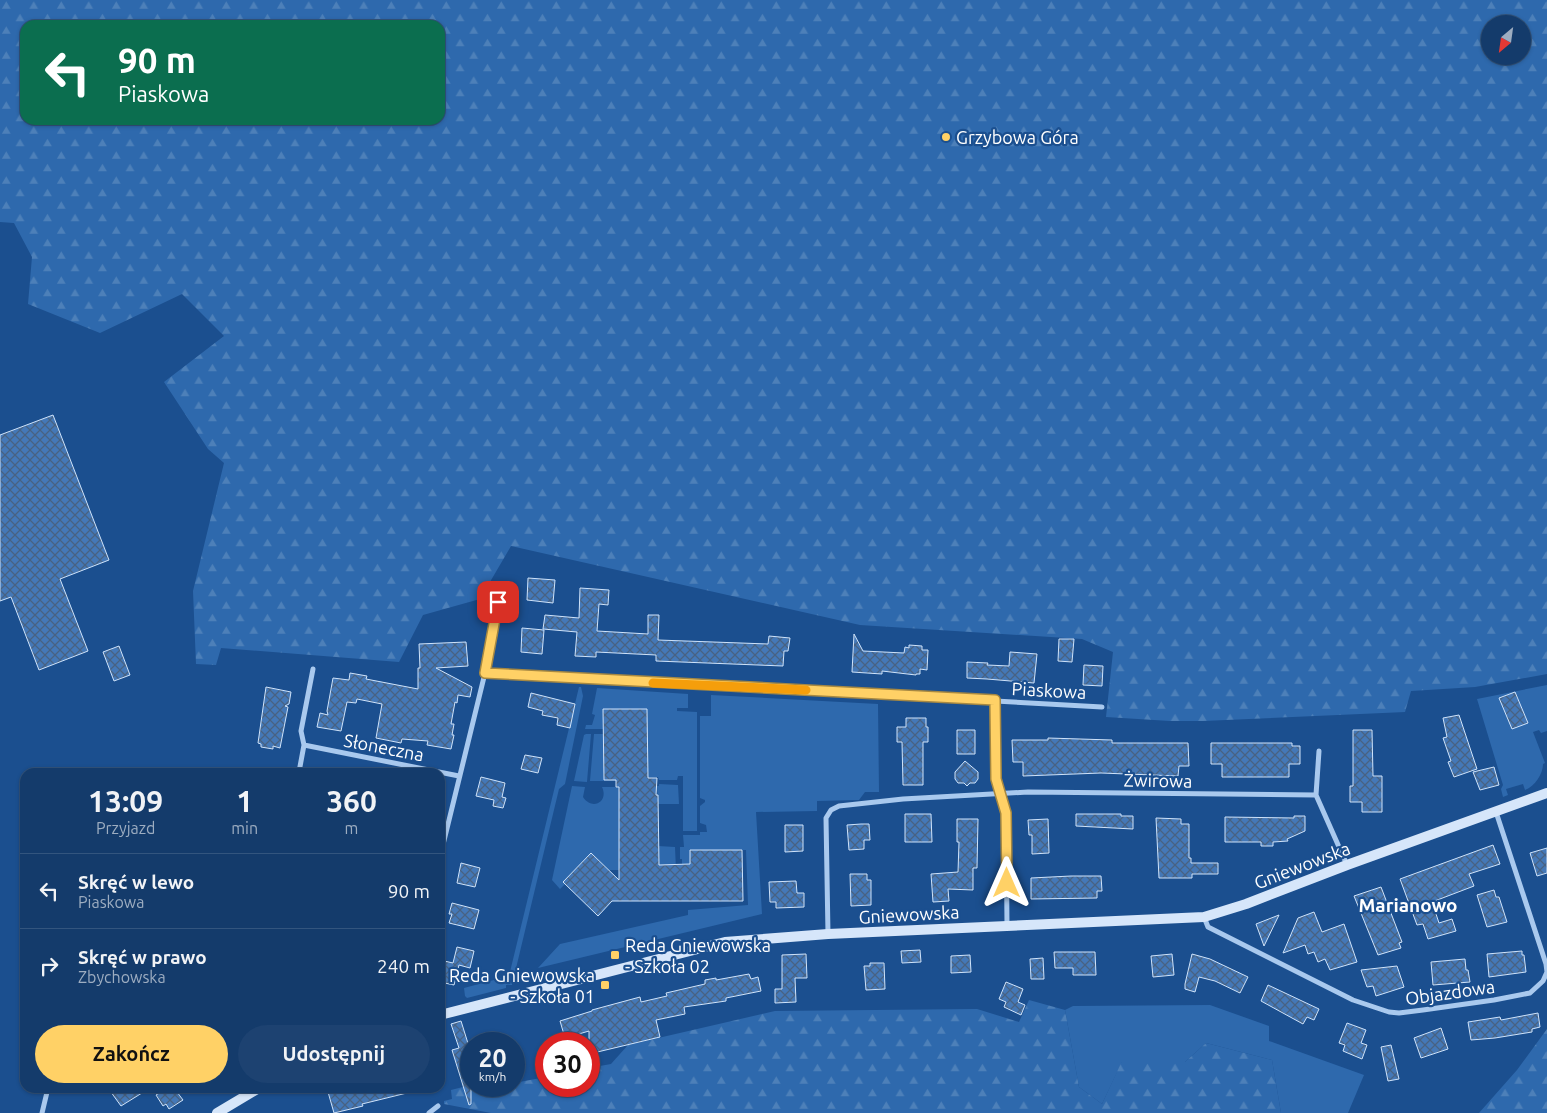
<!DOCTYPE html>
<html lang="pl">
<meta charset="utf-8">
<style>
body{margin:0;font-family:Ubuntu,sans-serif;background:#1d4271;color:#f1f3f6;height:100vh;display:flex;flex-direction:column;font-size:19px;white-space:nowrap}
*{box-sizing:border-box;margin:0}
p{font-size:16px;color:#9dadc1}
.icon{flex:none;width:28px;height:28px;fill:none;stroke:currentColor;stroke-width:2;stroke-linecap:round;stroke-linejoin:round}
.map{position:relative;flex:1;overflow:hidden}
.drawer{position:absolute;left:20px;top:768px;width:425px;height:325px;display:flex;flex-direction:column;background:#143b6b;border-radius:15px;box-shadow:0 1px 4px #0004,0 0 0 1px #33557e}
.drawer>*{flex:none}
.top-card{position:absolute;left:20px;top:20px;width:425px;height:105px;border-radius:15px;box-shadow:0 1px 4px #0004,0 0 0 1px #33557e;background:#0b6e4f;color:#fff;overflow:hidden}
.needle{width:32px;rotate:209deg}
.tools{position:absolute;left:1481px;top:15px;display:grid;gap:10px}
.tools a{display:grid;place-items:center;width:50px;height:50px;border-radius:50%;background:#143b6b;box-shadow:0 1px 4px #0004,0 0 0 1px #33557e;font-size:25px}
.speed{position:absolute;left:460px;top:1032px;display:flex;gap:10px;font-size:25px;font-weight:700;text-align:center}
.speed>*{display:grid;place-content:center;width:65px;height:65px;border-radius:50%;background:#143b6b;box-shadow:0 1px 4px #0004,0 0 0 1px #33557e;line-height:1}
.speed small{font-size:12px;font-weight:400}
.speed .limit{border:8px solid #d22;background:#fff;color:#111}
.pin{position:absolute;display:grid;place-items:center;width:42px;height:42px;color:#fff;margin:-21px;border-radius:10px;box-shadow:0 2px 8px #0006}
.me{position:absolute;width:55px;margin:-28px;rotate:0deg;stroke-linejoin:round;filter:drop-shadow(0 0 4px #0008)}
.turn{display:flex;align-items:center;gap:18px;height:105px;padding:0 15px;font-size:22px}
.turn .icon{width:65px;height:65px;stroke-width:2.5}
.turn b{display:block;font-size:35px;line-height:42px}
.eta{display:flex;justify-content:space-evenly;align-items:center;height:85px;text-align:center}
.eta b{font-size:30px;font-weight:700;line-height:35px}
.button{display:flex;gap:10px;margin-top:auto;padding:10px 15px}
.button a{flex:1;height:58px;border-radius:30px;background:#ffd166;color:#111;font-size:20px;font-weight:700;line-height:58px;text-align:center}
.button a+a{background:#1d4271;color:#f1f3f6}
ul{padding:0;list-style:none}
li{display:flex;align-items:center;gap:15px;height:75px;padding:0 15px;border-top:1px solid #33557e}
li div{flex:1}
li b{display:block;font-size:19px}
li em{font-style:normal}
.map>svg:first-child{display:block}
.green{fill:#2e69ad}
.forest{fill:url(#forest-firs);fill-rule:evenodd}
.building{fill:url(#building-cross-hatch);stroke:#cfe3fa}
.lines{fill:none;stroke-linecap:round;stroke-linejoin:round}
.street{stroke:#a9c9ee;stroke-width:5}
.secondary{stroke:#d6e6fa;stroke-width:10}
.route-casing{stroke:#a68842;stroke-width:12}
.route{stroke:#ffd166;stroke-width:9}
.slow{stroke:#f59e0b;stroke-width:9}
.poi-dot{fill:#ffd166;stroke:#1b4f8f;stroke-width:2}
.labels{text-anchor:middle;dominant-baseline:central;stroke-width:4.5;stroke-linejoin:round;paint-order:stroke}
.poi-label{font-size:18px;fill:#fff;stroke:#1b4f8f;text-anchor:start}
.street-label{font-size:18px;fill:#fff;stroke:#1b4f8f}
.neighbourhood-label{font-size:19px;font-weight:bold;fill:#fff;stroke:#1b4f8f}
</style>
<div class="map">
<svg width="1547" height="1113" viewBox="0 0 1547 1113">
<defs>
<pattern id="forest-firs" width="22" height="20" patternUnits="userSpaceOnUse" patternTransform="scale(1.25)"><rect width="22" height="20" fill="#2e69ad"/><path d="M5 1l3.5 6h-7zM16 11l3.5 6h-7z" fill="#4d80b9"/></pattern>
<pattern id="building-cross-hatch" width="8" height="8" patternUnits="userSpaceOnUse" patternTransform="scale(1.25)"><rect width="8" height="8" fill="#4478b7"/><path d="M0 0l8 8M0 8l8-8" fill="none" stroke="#486282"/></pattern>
</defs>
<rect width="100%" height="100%" fill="#1b4f8f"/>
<path class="green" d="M1547,685V731L1541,733L1539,730L1533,732L1545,763L1543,764C1543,774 1535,786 1525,790L1523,784L1506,789L1508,795L1503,797L1501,789L1503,785L1477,699Z
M579,687H581L583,696L565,784L559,789L512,985H506V988L467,998L465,996L464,988L509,976Z
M597,688L688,694V708H677V711L697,712V831H683V776H678L677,780H659L658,777L648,778L647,709H603V729H585L586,725H592L595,715L592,714Z
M711,695L878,704L879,792H865L859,800L817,801V811L756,812L762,914L538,968L560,944L688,915V910L748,905L746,850H690V864H682V859H680V847H684L683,835H700V832H707L706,825L700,823V806L705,802V800L700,798V716H711Z
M586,734H591L587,782L574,781L584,735Z
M594,734H603L604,780H616V781H590Z
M659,784L678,785L679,804H658L657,786H659Z
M572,786L585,787L583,797C592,811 609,802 602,787H620V796H619V870H609L591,853L563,882L565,884L560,889L552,880Z
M658,846L675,847L676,870H659Z
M1210,1005L1269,1026V1041L1364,1075L1348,1113H1281L1272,1060L1206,1043L1185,1062H1122L1102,1104L1079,1087L1065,1010L1073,1006Z"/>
<path class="forest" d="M0,0H1547V674L1475,687L1411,691L1405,712L1203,721H1170L1106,717L1113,652L1082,639L860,625L511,546L480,599L423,615L399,662L221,648L216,665L196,664L193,591L224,463L208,449L164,382L224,336L182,294L100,333L28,304L32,257L14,223L0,222ZM1490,24H1522V56H1490ZM25,25H440V120H25Z
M1029,1000L1065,1010L1079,1087L1102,1104L1122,1061L1185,1062L1206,1043L1272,1060L1281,1113H491L444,1104V1101L452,1099L451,1090L471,1085L489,1086V1088L514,1086V1083L546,1077V1086H589V1068L611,1064L628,1045L775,1011L977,1009L1019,1022Z
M1547,1029V1113H1479L1517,1070Z"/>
<path class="building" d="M53,415L109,560L60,579L88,651L39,670L11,597L0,601V435Z
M528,578L555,580L553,603L527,600Z
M580,588L609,590L608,605L599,604L597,631L648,634V615H659L658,640L768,644L769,636L790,638L788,651H784L783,666L656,661V655L596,652V657L575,656L577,632L543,629L545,615L579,618Z
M522,628L544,630L542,654L521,652Z
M854,634L863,651L904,653L905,647L909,648V645L922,646V650H928L927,670L920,669V674H916V675L882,671V674L852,672Z
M1059,639H1074L1072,662L1058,661Z
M466,642L468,666L436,668L472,687L470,697L458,695L457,703L455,702L451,724H454L452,735H454L451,749L427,745L428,741L402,739L401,743L376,738L382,704L357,699L356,703L347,702L341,731L317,727L320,713L328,715L327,711L333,678L349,680L350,673L367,676L366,679L418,689V668H420L419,644Z
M119,646L130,675L114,681L103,652Z
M1010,652L1037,654L1034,683L987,679L967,678V662L988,663L987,665L1009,666Z
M1084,665L1103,666L1102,686L1083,685Z
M266,687L291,692L289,704L285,706L288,707L280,748L273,746V749L261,747V744L258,743Z
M1515,692L1528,723L1512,729L1499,698Z
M531,693L575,704L570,728L557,725L558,718L542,715L543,711L528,707Z
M603,709H647L648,778H657L656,795H658L659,865L690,864V850H742L743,901H612L598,916L563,882L591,853L619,880V787H616V780H604Z
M1459,715L1477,769L1454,777L1448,762L1451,761L1443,738L1447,737L1443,718Z
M906,718H926V727H928V742H923V785H903L902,742H897V727H906Z
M957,730H975V754H957Z
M1353,730H1372L1373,776H1382V812H1362V802H1350V786H1353Z
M1048,738L1112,740V743H1188L1189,766H1179L1178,776L1101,773L1023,776V762H1013L1012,740H1048Z
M1211,743H1292V746H1300V764H1289V777H1222V764H1211Z
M525,755L542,758L538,773L521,769Z
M965,761L978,772V779L975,783H970L967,786L964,783H958L955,779V772Z
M1494,767L1499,785L1480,790L1473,772Z
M481,777L505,783L502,797L506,798L503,808L493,806L494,800L476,796Z
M905,814H931L932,842H905Z
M1076,814H1121V816H1133V829L1076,826Z
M1294,816H1305V831L1287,839L1288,841L1273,842V846H1261V842H1225V817L1294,818Z
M1156,818L1181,819V824H1189V858H1191V863H1218V874H1192V878H1159Z
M957,819H978L977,868H973V890L948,889L949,901L933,902L931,874L958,872L959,842H957Z
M1048,819L1049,853L1032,854V835H1029L1028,820Z
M861,824H869L870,840H864V849L849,850L847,825Z
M785,825H803V851L785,852Z
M1493,845L1500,864L1469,874L1474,886L1432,902L1439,923L1452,919L1456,931L1428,939L1423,924L1417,925L1400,879Z
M1547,848V873L1537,876L1530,853Z
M461,863L480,868L475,887L457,883Z
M850,874H867V880H871V905L851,906Z
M1071,876H1101L1102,891H1097V898L1031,899V878Z
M796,881L797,893H804V907L776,908V902H770L769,882Z
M1381,887L1402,942L1399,943L1401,948L1378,955L1354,896Z
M1494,890L1496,897H1499L1507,922L1487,927L1477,895Z
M452,903L479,910L474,929L449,923L452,914H449Z
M1314,912L1322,932L1344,924L1357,962L1330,970L1325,959L1318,962L1314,952L1308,954L1305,945L1283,953L1298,918Z
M1279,915L1264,946L1256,924Z
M457,947L474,951L470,968L459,965L454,985L440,982V960L453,963Z
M920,950L921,962L902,963L901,951Z
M1522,951V955H1524L1526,972L1489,977L1487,954Z
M1054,952H1095L1096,975H1073V968H1055Z
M806,954L807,978H795L796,1002L775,1003V989H782V955Z
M1172,954L1174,975L1153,977L1151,956Z
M1192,954L1210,959L1248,977L1240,993L1215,981L1199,977L1195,992L1185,989V984Z
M970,955L971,972L951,973V956Z
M1043,958L1044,979H1031L1030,959Z
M1465,959L1466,970H1468L1470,982L1433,985L1431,962Z
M870,963H884L885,989L866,990L864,966H870Z
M1397,966L1404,987L1376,996L1373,986L1367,987L1361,970Z
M749,974L751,979L758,977L761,991L726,998V1001L684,1007L685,1014L656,1020L660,1037L589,1054V1031L565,1038L560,1021L592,1011V1010L640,997L641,1002L667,996L666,993L705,984V980L716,978V980Z
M1006,982L1023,989L1018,1002L1025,1005L1021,1015L1004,1007L1006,1002L999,999Z
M1268,985L1319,1009L1314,1020L1307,1017L1303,1024L1261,1001Z
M1538,1013L1540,1027L1532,1029V1032L1495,1038L1471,1040L1468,1022L1500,1017L1501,1020Z
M461,1021L471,1053V1104L469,1105L452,1050L459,1048L451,1024Z
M1347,1023L1366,1030L1361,1043L1367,1045L1362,1059L1343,1051L1345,1045L1339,1043Z
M1441,1028L1448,1049L1421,1058L1414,1038Z
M1391,1045L1399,1079L1388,1081L1381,1047Z
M108,1088H150L121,1106Z
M168,1088H174L183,1100L169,1109L166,1104L163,1106L156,1095Z
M341,1088L343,1092L362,1088H410L411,1092L362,1104L363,1106L334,1113L328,1092Z"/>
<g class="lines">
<path class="street" d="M485,673L1102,707
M995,700V779L1006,813L1007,925
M304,745L459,776
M1319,751L1316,795L1347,865
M299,772L304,745L301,731L313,669
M440,857L485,673L500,592
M1204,917L1208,927L1353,1000L1389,1012L1399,1013L1423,1010L1494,1000L1530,993L1543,981L1547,972L1546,964L1496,812
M828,934L826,818L831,810L839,806L903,799L1028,792L1316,795
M42,1113L48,1088
M429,1113L438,1106"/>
<path class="secondary" d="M440,1015L725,942L828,934L1204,917L1246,904L1347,865L1547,793
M217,1113L259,1088"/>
</g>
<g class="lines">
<defs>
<path id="route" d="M498,602L485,673L995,700L996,779L1006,813L1007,883"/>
</defs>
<use href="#route" class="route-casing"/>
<use href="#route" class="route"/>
<path class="slow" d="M653,683L806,690"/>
</g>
<g class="poi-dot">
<circle cx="946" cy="137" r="5"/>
<rect x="610" y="950" width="10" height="10" rx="2.5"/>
<rect x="600" y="980" width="10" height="10" rx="2.5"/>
</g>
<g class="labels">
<g class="poi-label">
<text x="956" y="137">Grzybowa Góra</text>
<text x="625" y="945">Reda Gniewowska<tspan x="625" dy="21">- Szkoła 02</tspan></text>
<text x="595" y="975" text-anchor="end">Reda Gniewowska<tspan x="595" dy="21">- Szkoła 01</tspan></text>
</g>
<g class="street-label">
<text transform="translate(1049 690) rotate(3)">Piaskowa</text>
<text transform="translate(384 747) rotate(11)">Słoneczna</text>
<text transform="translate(1158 780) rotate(1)">Żwirowa</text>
<text transform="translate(1302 865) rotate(-21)">Gniewowska</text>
<text transform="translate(909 914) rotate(-3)">Gniewowska</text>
<text transform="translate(1450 992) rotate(-8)">Objazdowa</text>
</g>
<g class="neighbourhood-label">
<text x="1408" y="905">Marianowo</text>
</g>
</g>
</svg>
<div class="tools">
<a><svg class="needle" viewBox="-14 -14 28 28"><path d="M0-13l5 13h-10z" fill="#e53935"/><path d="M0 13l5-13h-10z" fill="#9dadc1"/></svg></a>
</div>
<div class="speed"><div>20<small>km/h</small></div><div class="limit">30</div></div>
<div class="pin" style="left:498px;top:602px;background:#d93025"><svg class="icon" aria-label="arrive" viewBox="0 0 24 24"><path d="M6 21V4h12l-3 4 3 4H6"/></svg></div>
<svg class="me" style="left:1007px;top:883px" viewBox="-20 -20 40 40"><path d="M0-17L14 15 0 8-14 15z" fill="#ffd166" stroke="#fff" stroke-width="4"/></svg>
<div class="top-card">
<div class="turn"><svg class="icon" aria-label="left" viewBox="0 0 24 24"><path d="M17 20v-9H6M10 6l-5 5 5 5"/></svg><div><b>90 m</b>Piaskowa</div></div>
</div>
<section class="drawer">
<div class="eta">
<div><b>13:09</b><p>Przyjazd</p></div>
<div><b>1</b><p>min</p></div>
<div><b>360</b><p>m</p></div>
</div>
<ul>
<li><svg class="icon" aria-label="left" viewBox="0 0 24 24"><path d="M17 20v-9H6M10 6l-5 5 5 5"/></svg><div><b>Skręć w lewo</b><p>Piaskowa</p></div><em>90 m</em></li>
<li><svg class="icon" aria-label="right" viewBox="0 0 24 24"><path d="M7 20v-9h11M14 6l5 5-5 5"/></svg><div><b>Skręć w prawo</b><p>Zbychowska</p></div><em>240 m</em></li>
</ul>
<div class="button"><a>Zakończ</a><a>Udostępnij</a></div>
</section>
</div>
